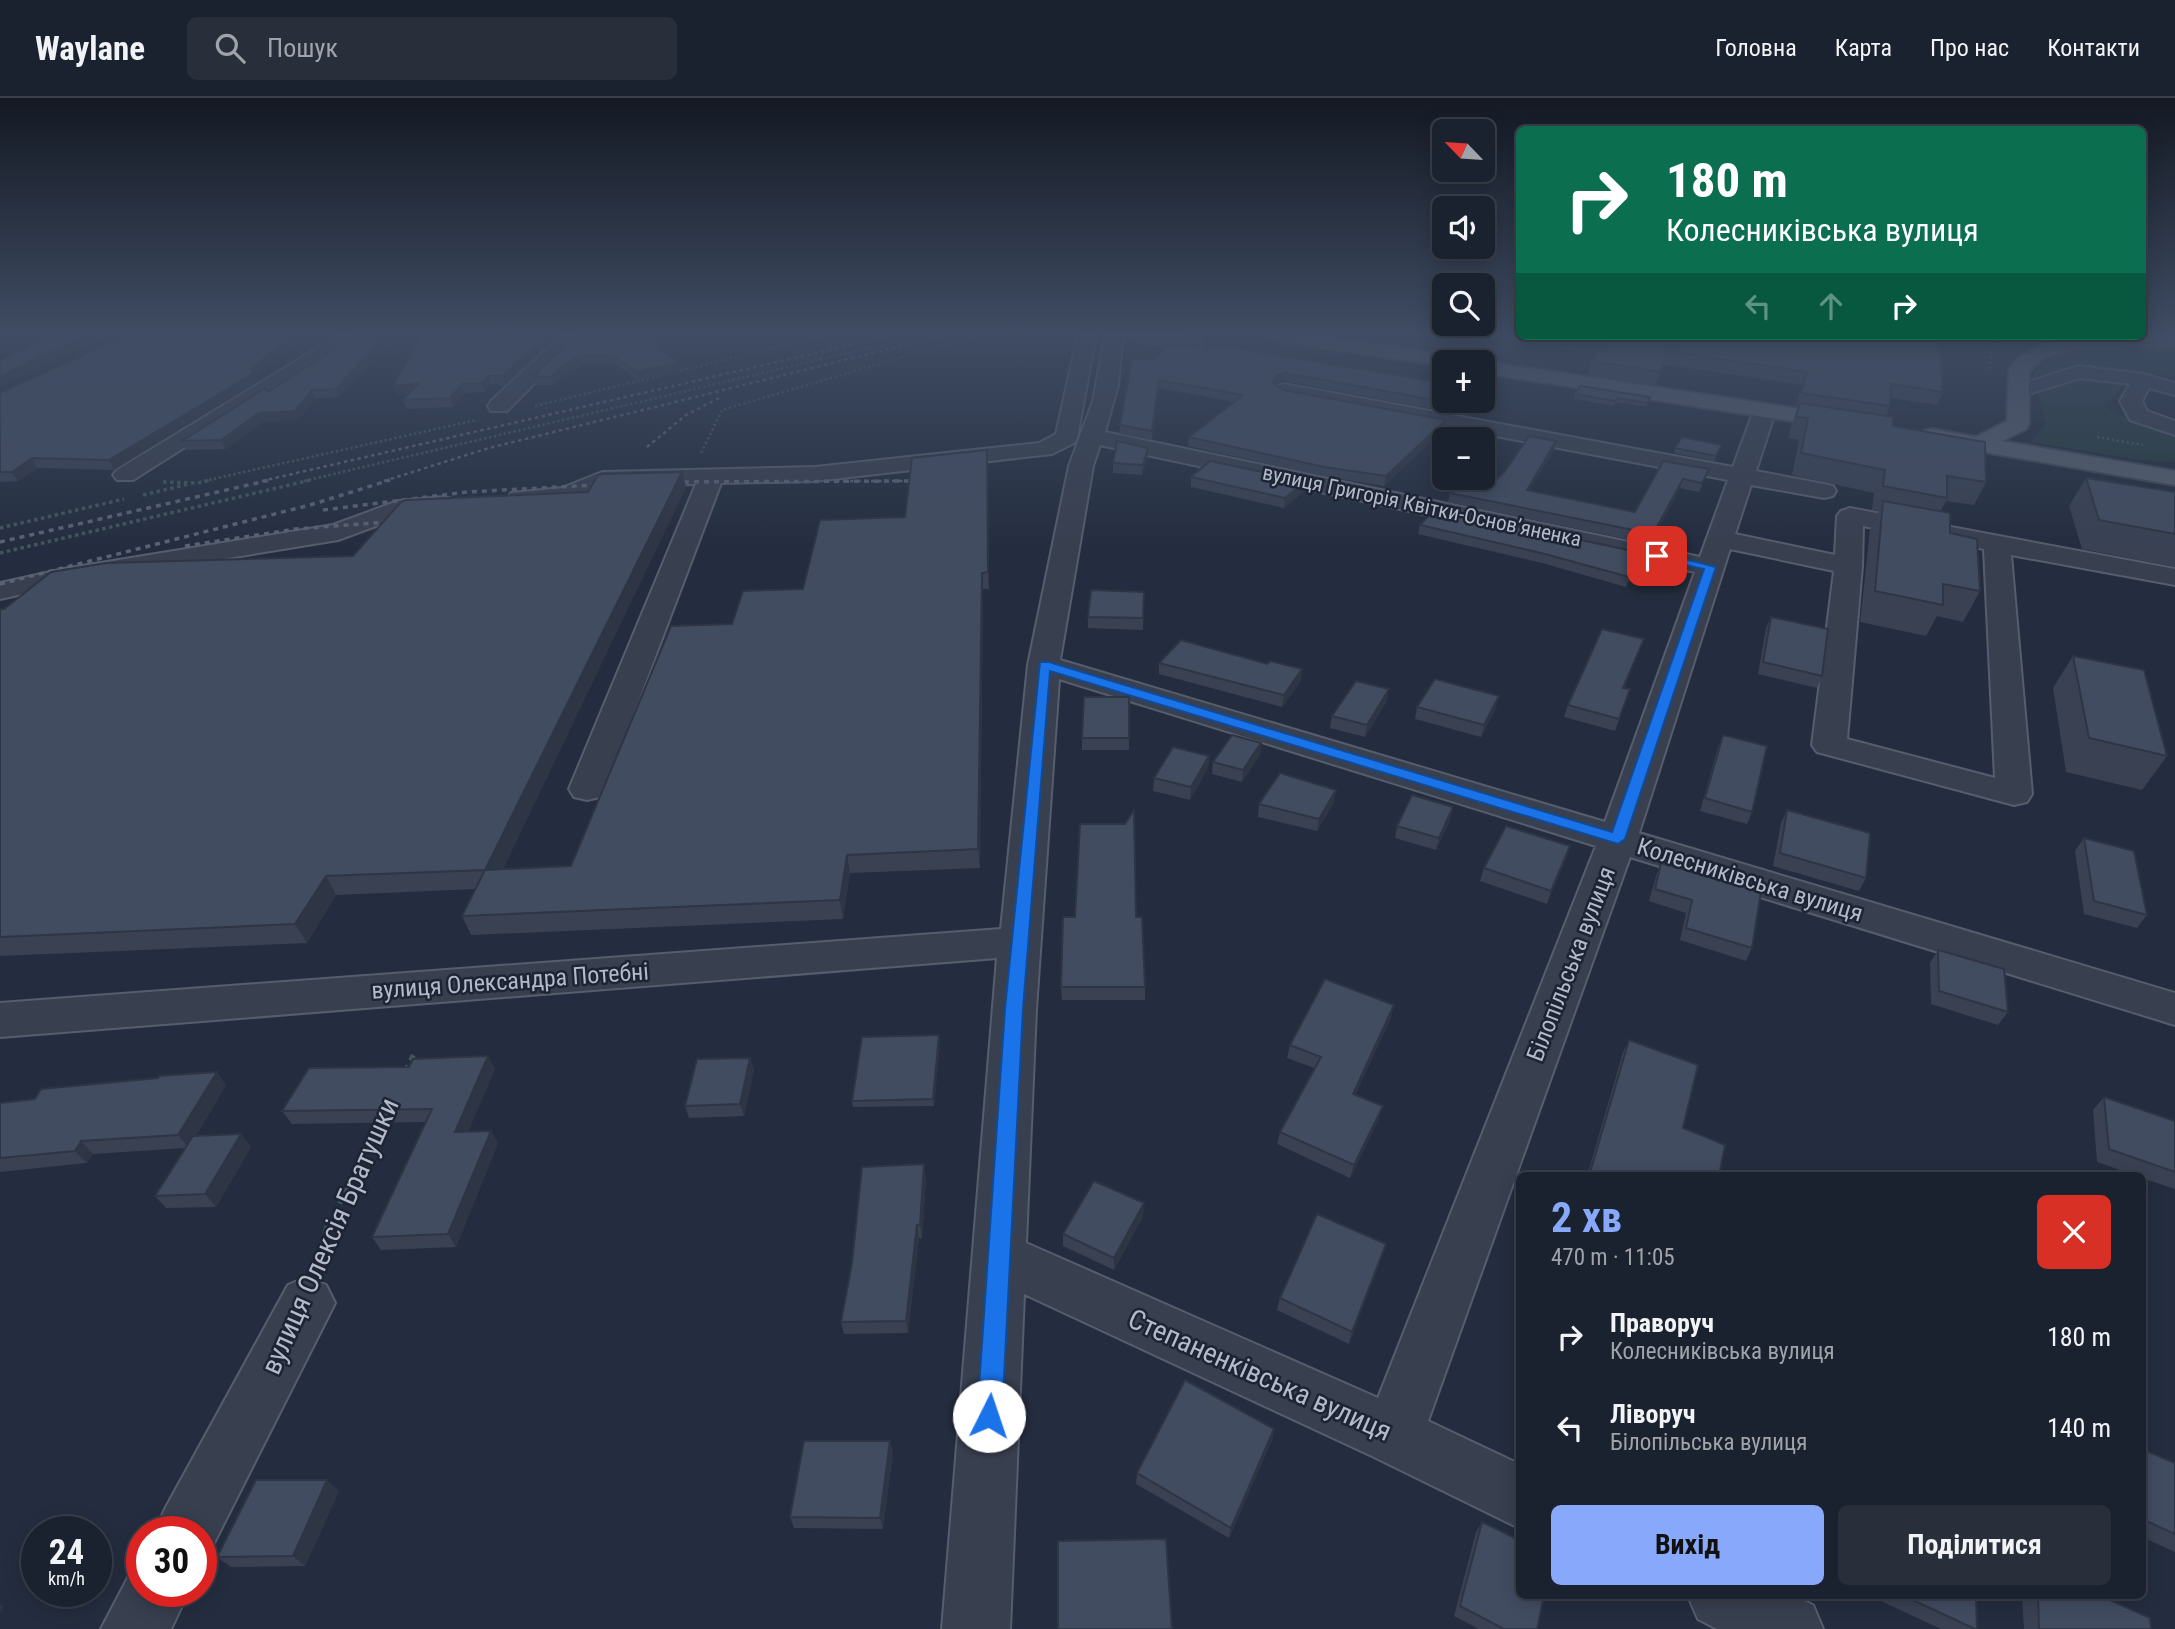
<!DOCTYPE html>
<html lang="uk">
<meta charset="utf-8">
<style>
body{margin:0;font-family:"Roboto Condensed",sans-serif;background:#282f3b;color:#f1f3f6;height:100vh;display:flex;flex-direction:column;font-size:26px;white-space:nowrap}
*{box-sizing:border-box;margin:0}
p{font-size:23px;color:#a0a4aa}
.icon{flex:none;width:38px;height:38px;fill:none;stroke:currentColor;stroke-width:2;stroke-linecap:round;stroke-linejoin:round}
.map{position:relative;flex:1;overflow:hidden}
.side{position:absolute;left:1516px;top:1074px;width:630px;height:427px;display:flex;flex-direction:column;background:#1b222f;border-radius:10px;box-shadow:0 4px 18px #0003,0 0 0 2px #393f4b}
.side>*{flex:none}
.banner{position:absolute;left:1516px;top:28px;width:630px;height:214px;border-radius:10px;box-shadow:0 4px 18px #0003,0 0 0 2px #393f4b;background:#0b6e4f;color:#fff;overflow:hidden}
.needle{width:46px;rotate:295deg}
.buttons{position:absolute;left:1432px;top:21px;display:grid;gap:14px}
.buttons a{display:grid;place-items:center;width:63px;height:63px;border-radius:10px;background:#1b222f;box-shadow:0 4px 18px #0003,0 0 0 2px #393f4b;font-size:35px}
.speed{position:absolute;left:21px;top:1418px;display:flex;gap:14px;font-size:35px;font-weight:700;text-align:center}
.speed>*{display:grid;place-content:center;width:91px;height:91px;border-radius:50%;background:#1b222f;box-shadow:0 4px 18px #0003,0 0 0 2px #393f4b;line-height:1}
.speed small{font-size:18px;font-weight:400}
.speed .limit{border:10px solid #d22;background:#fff;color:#111}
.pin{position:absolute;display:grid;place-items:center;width:60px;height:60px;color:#fff;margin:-30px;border-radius:14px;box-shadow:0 4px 10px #0006}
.me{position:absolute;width:77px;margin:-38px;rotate:4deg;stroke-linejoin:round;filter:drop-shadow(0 0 5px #0008)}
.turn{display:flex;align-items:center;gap:24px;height:147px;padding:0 35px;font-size:32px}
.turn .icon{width:91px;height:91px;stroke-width:2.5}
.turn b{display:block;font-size:49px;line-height:60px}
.lanes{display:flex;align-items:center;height:66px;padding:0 35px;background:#0003;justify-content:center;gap:35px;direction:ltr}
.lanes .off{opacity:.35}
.round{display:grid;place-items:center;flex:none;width:74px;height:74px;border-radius:10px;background:#282f3b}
.headline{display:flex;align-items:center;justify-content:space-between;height:119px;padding:0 35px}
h1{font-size:42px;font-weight:700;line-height:52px;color:#88a8fb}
.action{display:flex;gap:14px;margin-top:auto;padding:14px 35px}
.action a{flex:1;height:80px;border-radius:10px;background:#88a8fb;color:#111;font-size:28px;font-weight:700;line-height:80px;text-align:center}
.action a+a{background:#282f3b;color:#f1f3f6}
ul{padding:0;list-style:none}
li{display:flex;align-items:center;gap:21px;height:91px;padding:0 35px}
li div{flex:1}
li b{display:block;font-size:26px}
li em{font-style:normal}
header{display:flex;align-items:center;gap:42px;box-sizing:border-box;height:98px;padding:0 35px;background:#1b222f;border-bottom:2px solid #393f4b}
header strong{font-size:33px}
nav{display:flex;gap:38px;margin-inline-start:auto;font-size:24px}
.search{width:490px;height:63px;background:#282f3b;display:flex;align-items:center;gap:18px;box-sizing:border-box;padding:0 24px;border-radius:10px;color:#a0a4aa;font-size:26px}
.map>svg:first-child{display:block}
.green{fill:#263a40}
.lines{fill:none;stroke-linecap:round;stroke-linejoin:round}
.minor-casing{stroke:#565d6d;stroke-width:4}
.major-casing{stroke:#414858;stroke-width:4}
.path-far3{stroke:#41565a;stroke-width:2.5;stroke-dasharray:2.5 2.5;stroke-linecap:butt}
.path-far2{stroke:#41565a;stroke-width:3.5;stroke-dasharray:3.5 3.5;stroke-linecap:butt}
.path-far1{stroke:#41565a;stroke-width:5;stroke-dasharray:6 6;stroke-linecap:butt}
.path{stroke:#41565a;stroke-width:7;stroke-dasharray:8 8;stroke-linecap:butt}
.minor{fill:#383f4f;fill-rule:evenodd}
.major{fill:#565e6f;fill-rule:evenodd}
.rail-far1{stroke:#5a6276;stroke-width:2.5;stroke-dasharray:3.5 3.5;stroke-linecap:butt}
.rail{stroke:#5a6276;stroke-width:3.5;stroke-dasharray:5 5;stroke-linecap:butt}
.wall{fill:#394153}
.shaded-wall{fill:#2e3544}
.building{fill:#424c61;stroke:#2e3544;stroke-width:2}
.route{fill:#1a73e8;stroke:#114b97;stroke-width:2}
.labels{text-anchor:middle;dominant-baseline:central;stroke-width:5;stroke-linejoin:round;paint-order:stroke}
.far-street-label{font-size:21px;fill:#b4baca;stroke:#1d2434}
.street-label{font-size:24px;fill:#b4baca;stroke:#1d2434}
.near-street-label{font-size:28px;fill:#b4baca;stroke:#1d2434}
</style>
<header>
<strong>Waylane</strong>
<div class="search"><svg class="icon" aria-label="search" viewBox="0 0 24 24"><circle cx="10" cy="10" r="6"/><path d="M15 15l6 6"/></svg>Пошук</div>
<nav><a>Головна</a><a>Карта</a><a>Про нас</a><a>Контакти</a></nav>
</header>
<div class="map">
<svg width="2175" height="1531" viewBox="0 0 2175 1531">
<rect width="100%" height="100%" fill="#242d3f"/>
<path class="green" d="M2175,248V278L2082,271L2059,273L2031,284L2037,268C2079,245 2128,249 2175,248Z
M2074,278L2127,281L2106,310L2136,325L2175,333V364L2141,362L2030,344L2046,326L2037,293Z"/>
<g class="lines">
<defs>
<path id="minor" d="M339,237H362L133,382H117L113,377L117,372Z
M562,237H582L507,313H491L488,308L491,303Z
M1078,237H1096L1077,340L1074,345L1052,356L815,383L721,385L605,691L600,699L587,702L574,699L569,691L696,386L606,388L567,404L520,407L511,405L508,400L511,395L562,390L602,374L815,369L1039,345L1056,336Z
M1105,237H1123L1118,287L1105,334L1700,459L1728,382L1284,298L1277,296L1274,292L1277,288L1284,286L1733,369L1754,312L1757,307H1773L1776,312L1756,373L1824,386L1833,388L1836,393L1833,398L1824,400L1751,387L1735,436L1835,457L1837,418L1841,413L1850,410L2175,471V487L2011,457L2032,696L2027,704L2014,707L1817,654L1812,647L1834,473L1730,451L1639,735L2175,895V927L1630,759L1428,1323L1519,1366V1430L1372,1358L1024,1196L1010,1531H942L997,860L0,939V905L1001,831L1028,567L1069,368L1093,303ZM1100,347L1695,474L1605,724L1060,562L1093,368ZM1863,428L1984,451L1995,680L1847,641L1862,468ZM1059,581L1596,748L1378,1300L1026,1145L1036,911Z
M1129,237H1175L1201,242L1203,246L1194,252L1138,243Z
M2079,268L2143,276L2175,285V297L2149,290L2142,303L2147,313L2175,323V337L2130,322L2120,303L2130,286L2080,280L2019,299L2012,297L2009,293L2012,289Z
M443,399L452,401L455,406L452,411L411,415L338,442L64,487L0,501V485L64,471L333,427L398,403Z
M307,1179L326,1187L335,1205L209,1455L201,1459V1433H155L165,1411L288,1187Z
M142,1466V1493H189L171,1531H101L133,1470Z
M1688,1498H1793L1813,1507L1823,1531H1717L1698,1521Z"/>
<path id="major" d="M1268,237H1316L1454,258L1464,264H1444V268L1277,243Z
M2175,237V249L2077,251L2044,259L2029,273V326L2026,331L2002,343L2175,373V387L1932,345L1924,343L1921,338L1924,333L1932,331L1976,339L2007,323L2009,271C2039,229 2128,238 2175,237Z
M1482,263L1848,318L1856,320L1859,325L1856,330L1848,332L1482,275V264H1477Z"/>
</defs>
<use href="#minor" class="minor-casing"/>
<use href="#major" class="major-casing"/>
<path class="path-far3" d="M1998,243L2020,238
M1990,271L1991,255L2002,238
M535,308L827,237
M2097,339L2143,347
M701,355L722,312L978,237
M204,383L476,322
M304,383L924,237"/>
<path class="path-far2" d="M163,384L197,385L212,382
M143,397L189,386
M0,430L124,401
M0,455L311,382"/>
<path class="path-far1" d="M405,973L415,954
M329,1127L381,1022"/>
<path class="path" d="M317,1167L329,1125"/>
<use href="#minor" class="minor"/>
<use href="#major" class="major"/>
<path class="rail-far1" d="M647,349L686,317L721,299
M262,383L894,237
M384,383L489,350L946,237
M836,383H913"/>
<path class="rail" d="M664,384L913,383
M323,412L467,394L612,386
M0,444L270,382
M185,448L296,431L400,423
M0,486L310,407L390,382"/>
</g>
<path class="wall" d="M357,237L339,299L315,301L299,321L263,324L225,351L186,352L182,343L268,294Z
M558,237L505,287L491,286L485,294L464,295L453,309L407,311L403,302L409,296L396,297Z
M575,237H663L660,253L680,273L638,282L615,266H581L567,275L554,287H536L534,278Z
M1472,237L1939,238L1943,294L1937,307L1891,300L1890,308L1886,318L1893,328L1986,384L1974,407L1946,403L1940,414L1950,435L1980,493L1963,524L1937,518L1926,538L1860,524L1870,432L1879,413L1872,412L1874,395L1792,377L1799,342L1788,340L1792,326L1798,309H1796L1802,287L1664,266L1656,287L1588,277L1591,263L1596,256Z
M1167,246L1444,303H1474L1460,316L1284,283L1275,286L1284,292L1444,331L1384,388L1323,378L1188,348L1189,339L1234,304L1159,290L1152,342L1120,336V327L1154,262Z
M256,279L258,283L114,372L37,370L18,383L0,384V295Z
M1575,296L1650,299L1647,309L1616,304L1614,308L1574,301Z
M1722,347L1714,363L1674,355L1675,350Z
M1148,350L1147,360L1142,377L1113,375V365Z
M987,352L989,491H983L980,770L850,775L843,821L471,837L462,818L476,791L336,797L307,845L0,858V511L353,458L588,394L682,374L686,389L503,771L571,768L732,526L803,491L905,419Z
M1554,352L1529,392L1635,414L1663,363L1705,380L1699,394L1680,390L1650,446L1448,404L1450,395L1494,384Z
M1191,379L1306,383L1304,393L1284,410L1191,389Z
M2086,380L2175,394V469L2082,451L2069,408Z
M1420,427L1639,465L1626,489L1542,465L1418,436Z
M1144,494L1143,532L1088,530V519Z
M1771,519L1822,578L1817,590L1758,576L1766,530Z
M1644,541L1624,590L1630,591L1615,633L1564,619L1568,607Z
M2073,558L2167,658L2142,692L2066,674L2053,590Z
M1159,565L1301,583L1282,609L1159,576Z
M1387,603L1365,639L1330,630L1332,618Z
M1417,609L1496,610L1481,639L1415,621Z
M1723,637L1752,714L1747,726L1700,713L1718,649Z
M1082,640H1129V652H1082Z
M1261,645L1260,657L1242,684L1212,676L1213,664Z
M1209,658L1208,670L1190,702L1153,693L1154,680Z
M1334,704L1317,733L1258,719L1259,706Z
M1787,712L1866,780L1859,793L1773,768L1781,725Z
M1450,722L1436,752L1395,740L1397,728Z
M2084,740L2147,817L2137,830L2084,816L2075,753Z
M1570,748L1547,806L1480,783L1484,770Z
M1661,765L1752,850L1746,863L1680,842L1686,815L1649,803L1656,778Z
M1938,852L2008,914L1998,927L1931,906L1930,865Z
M1061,889H1145V902H1062Z
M1391,920L1355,997L1379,1021L1350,1080L1277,1046L1280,1034L1314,970L1287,960L1290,947Z
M939,937L940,944L934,1008L853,1009L852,1003Z
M1629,942L1683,1030L1719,1078H1587L1623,954Z
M750,960L754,972L744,1018L689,1020L685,1008Z
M495,971L468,1033H491L498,1045L456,1149L381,1152L372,1139L426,1024L292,1026L282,1013Z
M226,987L196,1038L241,1036L251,1049L216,1109L166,1110L155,1098L185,1050L93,1056L87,1065L0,1074V1005Z
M2104,999L2175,1023V1091L2142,1080V1078H2137L2097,1064L2093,1012Z
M926,1079L922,1140H919L908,1235L844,1236L841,1224Z
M1143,1118L1114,1172L1063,1148V1136Z
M1382,1158L1349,1246L1277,1212L1280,1200Z
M1274,1331L1272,1342L1229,1440L1136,1386L1137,1375Z
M890,1343L893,1354L883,1431L794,1430L790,1419Z
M2142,1351L2175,1365V1454L2142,1439Z
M339,1393L305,1468L231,1469L217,1459Z
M1482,1424L1537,1531H1479L1454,1518L1476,1434Z
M1870,1498H1976L1977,1531H1941Z
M2022,1498H2101L2151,1531H2024Z"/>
<path class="shaded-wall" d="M86,237H108L0,289V278Z
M291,237H305L256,279L258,283L114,372L109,362L251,271Z
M385,237H395L339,299L336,291Z
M547,237H558L505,287L502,278Z
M659,237H663L658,259L656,250Z
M1668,253L1664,266L1656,287L1660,274Z
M579,258L581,266L567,275L554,287L551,279L564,267Z
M678,264L680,273L638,282L636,274Z
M1285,275L1284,283L1275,286L1273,285L1276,278Z
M488,278L491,286L485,294L482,285Z
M1159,282V290L1152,342V333Z
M418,286L421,295L396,297L393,288Z
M462,286L464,295L453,309L450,300Z
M312,292L315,301L299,321L263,324L225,351L221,342L259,315Z
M1466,303H1474L1460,316L1462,307Z
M1446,322L1444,331L1384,388L1386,378Z
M1556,343L1554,352L1524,401L1527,392Z
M1148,350L1147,360L1142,377L1143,367Z
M987,352L988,367L989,491L988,474Z
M32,360L37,370L18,383L12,374Z
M682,374L686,389L494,790L485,772Z
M1683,381L1680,390L1650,446L1653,436Z
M1306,383L1304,393L1284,410L1285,400Z
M1642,455L1639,465L1626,489L1629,479Z
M982,475L983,491L980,770L978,751Z
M1302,571L1301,583L1282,609L1284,597Z
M1389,591L1387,603L1365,639L1367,627Z
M1499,598L1496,610L1481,639L1484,627Z
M1261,645L1260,657L1242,684L1243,672Z
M1209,658L1208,670L1190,702L1191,689Z
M1336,692L1334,704L1317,733L1319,721Z
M1453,709L1450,722L1436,752L1439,740Z
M1570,748L1566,761L1547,806L1551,793Z
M847,757L850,775L843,821L840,802Z
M326,778L336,797L307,845L295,826Z
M1394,907L1391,920L1350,1008L1353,996Z
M939,937L940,944L934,1008L933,1001Z
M488,958L495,971L463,1046L455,1034Z
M750,960L754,972L744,1018L740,1006Z
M217,974L226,987L189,1050L178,1037Z
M1383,1008L1379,1021L1350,1080L1354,1067Z
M491,1033L498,1045L456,1149L448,1136Z
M241,1036L251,1049L216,1109L205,1096Z
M81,1043L93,1056L87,1065L75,1053Z
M924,1066L926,1079L922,1140L920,1127Z
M1144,1105L1143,1118L1114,1172V1160Z
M917,1127L919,1140L908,1235L906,1223Z
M1386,1146L1382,1158L1349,1246L1352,1234Z
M1274,1331L1272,1342L1229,1440L1231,1430Z
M890,1343L893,1354L883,1431L880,1420Z
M327,1382L339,1393L305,1468L293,1458Z
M0,1506L4,1508L0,1515Z"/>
<path class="building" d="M52,237H86L0,278V262Z
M128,237H291L251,271L254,275L109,362L32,360L12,374H0V295Z
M357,237H385L336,291L312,292L295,313L259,315L221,342L182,343L265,290L268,294Z
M422,237H547L502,278H488L482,285L462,286L450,300L403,302L418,286L393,288Z
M575,237H659L656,250L678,264L636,274L613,258H579L564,267L551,279L534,278Z
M1564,238H1939L1943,294L1891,286L1890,308L1801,295L1807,274L1668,253L1660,274L1591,263L1603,244Z
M1167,246L1219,251L1223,248L1444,285V303H1466L1462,307L1285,275L1276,278L1273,285L1284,292L1446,322L1386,378L1324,369L1189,339L1243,297L1159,282L1152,333L1120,327L1132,260L1154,262Z
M1580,288L1650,299L1648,305L1617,300L1615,303L1575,296Z
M1800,305L1893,319V328L1985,344L1986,384L1947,378V400L1883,388L1885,372L1801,355L1808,320L1796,319Z
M1529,338L1556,343L1527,392L1635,414L1663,363L1709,371L1702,385L1683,381L1653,436L1450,395L1464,380H1471L1494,384L1505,373Z
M1682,339L1722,347L1716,358L1675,350Z
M1117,343L1148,350L1143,367L1113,365Z
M987,352L988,474L982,475L978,751L847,757L840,802L462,818L485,772L571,768L671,528L732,526L743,493L803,491L820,422L905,419L912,360Z
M1210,363L1306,383L1285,400L1191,379Z
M682,374L485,772L326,778L295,826L0,839V511H4L51,474L107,465L353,458L401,404L405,402L588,394L598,377L602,376Z
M2086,380L2175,394V436L2099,422Z
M1883,403L1950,415V435L1977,441L1980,493L1943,486V507L1875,493Z
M1435,411L1642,455L1629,479L1545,456L1420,427Z
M1091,492L1144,494L1143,520L1088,519Z
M1771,519L1828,531L1822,578L1763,564Z
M1602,531L1644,541L1623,590L1630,591L1619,621L1568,607Z
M1181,542L1267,566L1270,563L1302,571L1284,597L1159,565Z
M2073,558L2144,572L2167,658L2089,640Z
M1435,581L1499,598L1484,627L1417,609Z
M1356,583L1389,591L1367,627L1332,618Z
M1084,599H1129V640H1082Z
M1232,637L1261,645L1243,672L1213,664Z
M1723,637L1767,648L1752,714L1705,700Z
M1173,649L1209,658L1191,689L1154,680Z
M1280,675L1336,692L1319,721L1259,706Z
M1412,697L1453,709L1439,740L1397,728Z
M1134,712L1136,819H1142L1145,889H1061L1063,819H1075L1080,726H1125Z
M1787,712L1870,735L1866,780L1780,755Z
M1506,728L1570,748L1551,793L1484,770Z
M2084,740L2134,753L2147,817L2094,803Z
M1661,765L1761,794L1752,850L1686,830L1692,802L1655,791Z
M1938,852L2004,871L2008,914L1939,893Z
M1325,881L1394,907L1353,996L1383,1008L1354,1067L1280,1034L1321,959L1290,947Z
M939,937L933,1001L852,1003L862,939Z
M1629,942L1698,967L1683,1030L1725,1047L1719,1078H1589Z
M488,958L455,1034L491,1033L448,1136L372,1139L432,1011L282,1013L309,970L409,969L413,961Z
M750,960L740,1006L685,1008L697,961Z
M217,974L178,1037L81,1043L75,1053L0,1060V1005L35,1001L41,991L158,980L159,978Z
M2104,999L2175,1023V1074L2109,1051Z
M241,1036L205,1096L155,1098L193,1038Z
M924,1066L920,1127H917L906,1223L841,1224L852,1165L862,1069Z
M1094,1083L1144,1105L1114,1160L1063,1136Z
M1317,1116L1386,1146L1352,1234L1280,1200Z
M1185,1282L1274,1331L1231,1430L1137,1375Z
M804,1343H890L880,1420L790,1419Z
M2142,1351L2175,1365V1436L2142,1421Z
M256,1382H327L293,1458L217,1459Z
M1482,1424L1519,1442V1498H1544L1537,1531H1504L1460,1508Z
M1166,1441L1172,1531H1058V1443Z
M1904,1498H1976L1977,1531H1975Z
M2038,1498H2101L2150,1520L2151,1531H2039Z"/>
<linearGradient id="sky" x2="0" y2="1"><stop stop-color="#141923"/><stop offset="0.52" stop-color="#3f4c63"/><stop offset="1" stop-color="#3f4c63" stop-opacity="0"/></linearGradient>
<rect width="2175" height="452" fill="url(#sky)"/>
<path class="route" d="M1657,454L1716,469L1625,741L1618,746L1050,573L1023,911L1002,1318L998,1327L989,1331L981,1327L977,1318L1005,911L1040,564H1049L1612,734L1704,471L1653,460L1651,458Z"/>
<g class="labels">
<g class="far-street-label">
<text transform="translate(1422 408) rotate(12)">вулиця Григорія Квітки-Основʼяненка</text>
</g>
<g class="street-label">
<text transform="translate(1750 782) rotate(17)">Колесниківська вулиця</text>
<text transform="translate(1571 866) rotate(-69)">Білопільська вулиця</text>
<text transform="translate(510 883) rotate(-4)">вулиця Олександра Потебні</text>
</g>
<g class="near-street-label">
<text transform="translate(330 1138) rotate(-66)">вулиця Олексія Братушки</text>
<text transform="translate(1260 1277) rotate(24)">Степаненківська вулиця</text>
</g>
</g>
</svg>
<div class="buttons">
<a><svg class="needle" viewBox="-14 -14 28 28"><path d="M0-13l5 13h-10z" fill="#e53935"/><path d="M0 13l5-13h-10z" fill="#a0a4aa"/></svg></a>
<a><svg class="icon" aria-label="sound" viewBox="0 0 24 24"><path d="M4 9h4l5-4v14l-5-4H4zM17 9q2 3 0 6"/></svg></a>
<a><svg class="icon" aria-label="search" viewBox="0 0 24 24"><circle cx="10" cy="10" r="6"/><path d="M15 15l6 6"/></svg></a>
<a>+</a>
<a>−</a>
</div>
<div class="speed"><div>24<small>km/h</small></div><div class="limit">30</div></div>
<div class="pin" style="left:1657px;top:458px;background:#d93025"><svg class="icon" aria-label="arrive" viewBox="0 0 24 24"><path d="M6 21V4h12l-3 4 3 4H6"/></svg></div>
<svg class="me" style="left:989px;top:1318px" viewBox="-20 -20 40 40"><circle r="19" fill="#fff"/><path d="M0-13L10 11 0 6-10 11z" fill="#1a73e8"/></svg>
<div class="banner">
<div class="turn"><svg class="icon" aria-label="right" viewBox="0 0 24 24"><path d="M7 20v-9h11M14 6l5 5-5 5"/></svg><div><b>180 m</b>Колесниківська вулиця</div></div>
<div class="lanes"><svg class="icon off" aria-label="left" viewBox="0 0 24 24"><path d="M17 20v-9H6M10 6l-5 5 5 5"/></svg><svg class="icon off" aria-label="ahead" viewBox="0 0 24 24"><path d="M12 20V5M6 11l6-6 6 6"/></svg><svg class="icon" aria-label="right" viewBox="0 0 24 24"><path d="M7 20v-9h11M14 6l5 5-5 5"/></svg></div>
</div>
<section class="side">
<div class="headline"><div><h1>2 хв</h1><p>470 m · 11:05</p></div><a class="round" style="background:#d93025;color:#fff"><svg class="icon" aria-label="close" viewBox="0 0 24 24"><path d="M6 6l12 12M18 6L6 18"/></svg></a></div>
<ul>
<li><svg class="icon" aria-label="right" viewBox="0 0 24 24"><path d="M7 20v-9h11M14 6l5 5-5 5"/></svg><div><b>Праворуч</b><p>Колесниківська вулиця</p></div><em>180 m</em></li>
<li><svg class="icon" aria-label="left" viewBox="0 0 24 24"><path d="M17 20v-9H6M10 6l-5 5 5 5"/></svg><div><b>Ліворуч</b><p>Білопільська вулиця</p></div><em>140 m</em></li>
</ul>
<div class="action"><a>Вихід</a><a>Поділитися</a></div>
</section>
</div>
